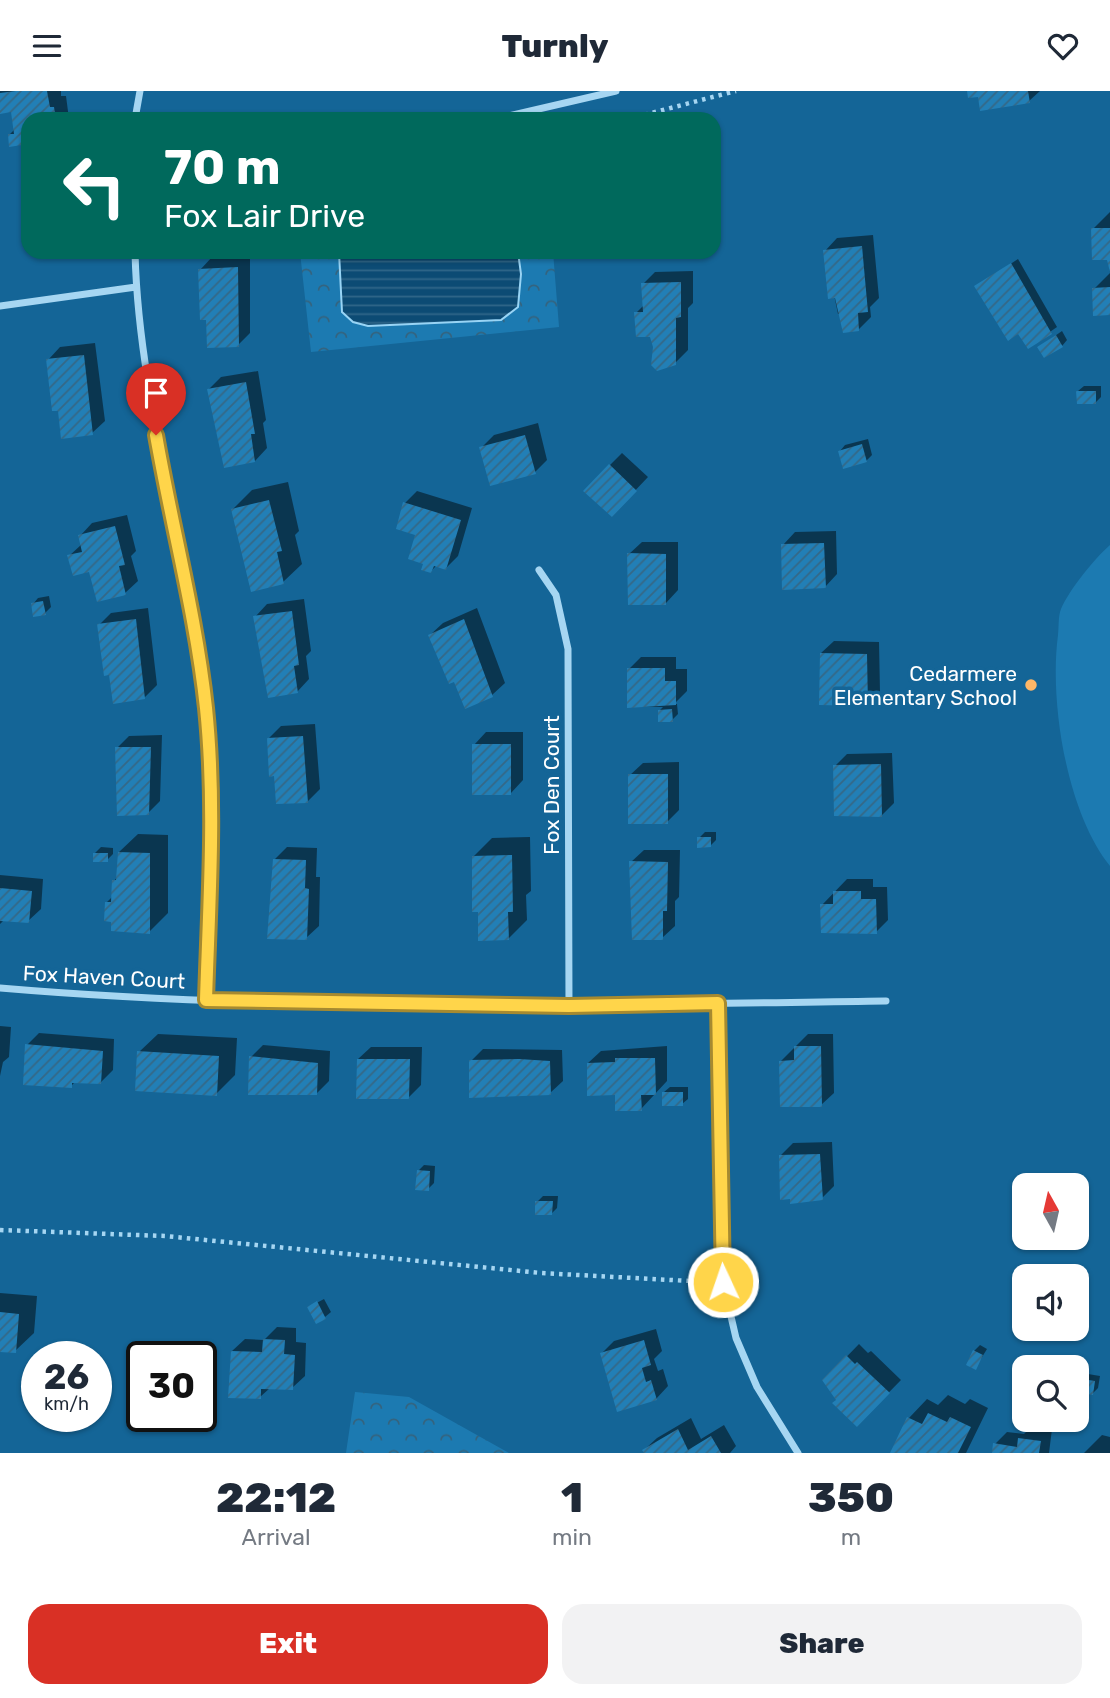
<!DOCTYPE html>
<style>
body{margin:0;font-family:Rubik,sans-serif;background:#f2f2f3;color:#1f2937;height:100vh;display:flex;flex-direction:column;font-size:26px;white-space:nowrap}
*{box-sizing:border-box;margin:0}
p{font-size:23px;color:#747a83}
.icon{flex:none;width:38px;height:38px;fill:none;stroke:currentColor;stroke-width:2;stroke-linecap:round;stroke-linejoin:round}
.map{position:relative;height:1362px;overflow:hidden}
.panel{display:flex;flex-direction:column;background:#fff;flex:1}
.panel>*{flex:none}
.top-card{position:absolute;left:21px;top:21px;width:700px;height:147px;border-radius:21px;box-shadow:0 2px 5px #0004;background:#00695c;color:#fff;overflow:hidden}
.needle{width:46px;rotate:352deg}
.tools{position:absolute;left:1012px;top:1082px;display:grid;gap:14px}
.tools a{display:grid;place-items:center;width:77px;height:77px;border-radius:14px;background:#fff;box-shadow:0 2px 5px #0004;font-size:35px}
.speed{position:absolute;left:21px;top:1250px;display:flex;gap:14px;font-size:35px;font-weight:700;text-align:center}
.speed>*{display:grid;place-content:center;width:91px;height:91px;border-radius:50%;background:#fff;box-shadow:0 2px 5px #0004;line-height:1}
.speed small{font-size:18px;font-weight:400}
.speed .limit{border:4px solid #111;border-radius:10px;background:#fff;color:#111}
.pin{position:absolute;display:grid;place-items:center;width:60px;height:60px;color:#fff;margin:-72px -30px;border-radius:50% 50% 50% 0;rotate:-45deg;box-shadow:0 0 7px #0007}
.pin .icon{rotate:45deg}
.me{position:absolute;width:77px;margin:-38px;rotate:357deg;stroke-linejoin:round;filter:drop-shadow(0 0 5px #0008)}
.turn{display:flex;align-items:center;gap:24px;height:147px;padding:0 28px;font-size:32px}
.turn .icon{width:91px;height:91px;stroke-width:2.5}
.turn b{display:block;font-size:49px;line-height:60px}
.eta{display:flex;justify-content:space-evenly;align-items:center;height:119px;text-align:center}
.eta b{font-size:42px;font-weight:800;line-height:49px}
.primary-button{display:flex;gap:14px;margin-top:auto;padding:14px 28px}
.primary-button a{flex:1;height:80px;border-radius:21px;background:#d93025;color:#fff;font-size:28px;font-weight:800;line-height:80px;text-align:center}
.primary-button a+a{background:#f2f2f3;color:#1f2937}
header{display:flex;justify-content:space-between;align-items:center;height:91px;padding:0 28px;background:#fff;font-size:32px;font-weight:800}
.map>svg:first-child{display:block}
.forest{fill:url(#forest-crowns)}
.pitch{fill:#1c7ab1}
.water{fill:url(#water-rules);stroke:#98d4f5;stroke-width:2}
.shadow{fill:#0007}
.building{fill:url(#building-hatch)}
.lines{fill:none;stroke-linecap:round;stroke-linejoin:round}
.path{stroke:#a6d6f2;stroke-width:4.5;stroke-dasharray:3.5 5;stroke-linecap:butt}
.street{stroke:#a6d6f2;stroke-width:7}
.route-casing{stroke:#a68a30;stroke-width:18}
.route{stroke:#ffd54a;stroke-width:12}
.poi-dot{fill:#ffb767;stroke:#146597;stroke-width:2.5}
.labels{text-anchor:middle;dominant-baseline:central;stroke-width:7;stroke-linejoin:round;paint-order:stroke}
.poi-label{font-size:21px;fill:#fff;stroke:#146597;text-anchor:end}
.street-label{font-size:21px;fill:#fff;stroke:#146597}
</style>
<header><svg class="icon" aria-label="menu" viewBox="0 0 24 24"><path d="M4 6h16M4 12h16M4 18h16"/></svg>Turnly<svg class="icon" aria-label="heart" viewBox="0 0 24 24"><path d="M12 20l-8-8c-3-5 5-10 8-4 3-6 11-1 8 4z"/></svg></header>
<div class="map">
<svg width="1110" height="1362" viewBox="0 0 1110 1362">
<defs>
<pattern id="forest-crowns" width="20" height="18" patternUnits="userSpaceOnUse" patternTransform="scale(1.75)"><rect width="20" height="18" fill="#1c7ab1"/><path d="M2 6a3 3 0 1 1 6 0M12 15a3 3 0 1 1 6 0" fill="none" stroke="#34637e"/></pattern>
<pattern id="water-rules" width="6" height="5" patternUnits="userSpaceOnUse" patternTransform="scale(1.75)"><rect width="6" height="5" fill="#0c4b74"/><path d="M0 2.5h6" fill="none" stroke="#306689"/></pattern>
<pattern id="building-hatch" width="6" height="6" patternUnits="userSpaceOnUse" patternTransform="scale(1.75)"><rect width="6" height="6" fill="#227fb6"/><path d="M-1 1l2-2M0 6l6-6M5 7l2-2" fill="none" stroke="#356886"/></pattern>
</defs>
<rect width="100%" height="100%" fill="#146597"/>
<path class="forest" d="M300,161H553L559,236L311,261Z
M355,1301L409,1306L509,1362H346Z"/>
<path class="pitch" d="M1110,454V775C1067,722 1049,611 1058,544C1059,536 1058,525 1061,518C1069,499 1095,467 1110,454Z"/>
<path class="water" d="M339,161H518L521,183L518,216L501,229L368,235L353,231L342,221Z"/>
<path class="shadow" d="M0,0H61V5H66L69,28H28V52L9,44L15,38L12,19L0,21Z
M969,0H1040L1029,10Z
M1110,121V222L1094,198L1110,182L1109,167L1093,138Z
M873,144L879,207L870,216L871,226L859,238L842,222L838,223L825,160L837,147Z
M250,165V242L238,254L207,227L200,179L212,166Z
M1018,168L1057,236L1028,256L1019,241L977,195Z
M693,180V212L688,217V259L675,272L655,255L652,244L636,222L644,214L643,193L655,181Z
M1062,240L1067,249L1062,255L1039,256Z
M95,252L105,330L92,342L48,269L60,256Z
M258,280L266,329L263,332L267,357L255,370L209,298L221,286Z
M1084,295H1101V306L1096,311L1078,300Z
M538,332L547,369L535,381L481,357L494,344Z
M868,348L872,364L866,370L840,360L845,354Z
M622,362L648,386L612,424L610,374Z
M288,391L299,440L295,444L302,473L283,491L233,418L252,399Z
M417,400L472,417L458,465L446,477L437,474L431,480L425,471L405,412Z
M127,424L136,460L131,465L138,490L125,502L69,465L82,453L80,445L92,432Z
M836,440L837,483L825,496L783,454L795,441Z
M642,451H678V499L666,512L629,463Z
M49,505L51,516L45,522L33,513L38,507Z
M304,508L311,560L306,565L309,588L297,601L255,526L267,513Z
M148,517L157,594L145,606L111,582L99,534L111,522Z
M477,517L505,592L492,604L455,589L430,544L443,532Z
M834,550L879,551L880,601L868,613L821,562Z
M641,566H676V578H687V600L674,613H677L678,623L672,629L660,619L663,616H629V578Z
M315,633L320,698L308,710L269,647L281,635Z
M486,641H523V689L511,702L474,654Z
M162,644L160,710L148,722L117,657L129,645Z
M892,662L894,712L881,725L835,675L847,663Z
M679,671V719L667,731L630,684L643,672Z
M705,741H716V749L711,754L699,747Z
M138,743L168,744V822L149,841L107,811L113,805L114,790L118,785L119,761Z
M530,746L531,800L526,804L527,829L508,848L474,765L492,747Z
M101,756L113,757V763L107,769L95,762Z
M287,756L317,757L316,786H320L319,835L306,847L274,769Z
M644,759H680L679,806L675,810V835L662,847L631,771Z
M0,784L43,788L41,818L28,830L5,828L0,833Z
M847,788H873V796H887L888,829L876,841L822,814Z
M0,935L11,936L9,966L3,971L0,985Z
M39,942L114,948L113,979L100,992L76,990L71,995L27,954Z
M158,943L237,947L235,984L216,1003L139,961Z
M808,943H833L834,1002L821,1014L781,970Z
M263,954L330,960L329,990L316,1003L251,966Z
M667,955V990L641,1018L617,1003L588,972L601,960Z
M371,956H422L421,994L409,1006L358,968Z
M483,958L562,959L563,990L550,1002L471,970Z
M670,996H688V1008L682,1013L664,1001Z
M832,1051L834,1095L822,1107L780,1065L793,1052Z
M424,1074L435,1075L434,1092L428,1098L418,1080Z
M543,1105H558L557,1117L552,1122L537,1111Z
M0,1202L37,1205L34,1242L15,1260L0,1259Z
M324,1208L331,1221L325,1226L309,1216Z
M277,1236L296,1237V1251L306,1252L305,1285L292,1297H270L260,1306L232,1260L245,1248L264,1249Z
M656,1238L662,1260L654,1268L658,1280L663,1278L668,1295L656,1308L602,1262L614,1250Z
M859,1253L868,1262L871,1260L901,1289L857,1334L824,1289Z
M980,1254L987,1258L976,1276L974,1260Z
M1082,1282L1100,1285L1098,1297L1092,1303L1076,1287Z
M948,1304L965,1313L970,1308L988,1317L966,1362H892L909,1327L927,1308L938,1314Z
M691,1327L701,1348L724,1334L736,1355L730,1362H646L644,1359L657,1347Z
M1032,1335L1052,1338L1049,1362H994L995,1353L1007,1341L1024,1343Z
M1102,1344L1110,1346V1362H1084Z"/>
<path class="building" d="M16,0H47L50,16H54L56,28H28V53L9,56L8,43H14L11,21L0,23V2Z
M967,0H1028L1030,12L980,20L978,6L968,7Z
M1091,137H1110V181L1107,169H1092Z
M862,155L868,221L858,222L859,240L843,242L835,207L828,208L823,159Z
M1011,172L1052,243L1028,258L1018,243L1008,250L974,195Z
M238,176L239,256L207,257L206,229H200L198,178Z
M681,191V226L676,227V274L657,280L651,274L653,256L650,246H636L634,221H643L641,192Z
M1110,196V224L1093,225L1092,197Z
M1056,244L1063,256L1044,267L1037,256Z
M84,264L93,344L61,348L58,320H52L46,268Z
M246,291L255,343H251L255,371L224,377L207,298Z
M1076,300H1096V313H1077Z
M525,344L536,383L490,395L479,356Z
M862,353L867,371L843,378L838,360Z
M609,373L637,400L612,426L583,400Z
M269,409L282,460L277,461L284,493L251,501L231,418Z
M403,411L461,429L446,479L434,475L431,482L421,479L423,473L408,468L415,444L396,438Z
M115,435L125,474L119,475L126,504L97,511L89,481L73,485L67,464L82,461L78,444Z
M824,452L826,497L782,499L781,453Z
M627,462L666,463V514H628Z
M43,510L46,524L33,526L31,512Z
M292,520L299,574L294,575L298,602L268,607L253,525Z
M136,528L145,608L113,613L109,584L104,585L97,533Z
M464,528L493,606L465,618L454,591L449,593L428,544Z
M820,562L867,563L868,615L819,614Z
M627,577H665V590H676V614L627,617Z
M672,618L673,631H658V619Z
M303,645L308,712L276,713L274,685L269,686L267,647Z
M472,653H511V704H472Z
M115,656H151L149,724L117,725Z
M881,673L882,726L834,725L833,674Z
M628,683H668V733H628Z
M697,746H711V756L697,757Z
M118,761L150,762V843L111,840V831L104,830L105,811H111L112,789H116Z
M93,762H108V771H93Z
M512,764L513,821H508L509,849L478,850V821H472V765Z
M273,768L306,769L305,797L309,798L307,849L267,848Z
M629,770L668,771L667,820H663V849H632Z
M0,797L32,800L29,832L0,830Z
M833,800H861V808H876L877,843L821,842L820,813H833Z
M25,953L103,960L101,993L72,992V997L23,994Z
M794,955H821L822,1016H780L779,970L794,969Z
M137,960L219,965L217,1005L135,1000Z
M249,965L318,972L317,1004H248Z
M615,967H655L656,1004H641L642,1020H615V1004L587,1005V972L615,971Z
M357,968H410L409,1008H356Z
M519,968L550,970L551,1004L469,1007V969Z
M662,1001H683V1015H662Z
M820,1063L823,1109L790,1113V1108L780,1109L779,1064Z
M417,1079L430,1080L429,1100L415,1099Z
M535,1110H553L552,1124H535Z
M317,1210L326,1228L316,1233L307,1216Z
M0,1221L19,1223L16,1262L0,1261Z
M263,1248L285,1249L284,1263L295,1264L293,1299L261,1298V1308L228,1307L231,1260L262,1261Z
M644,1249L651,1274L642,1277L646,1291L651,1289L657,1309L617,1321L600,1262Z
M973,1259L983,1264L976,1279L966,1274Z
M846,1264L855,1273L857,1271L890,1302L857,1336L832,1312L836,1309L822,1289Z
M1076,1287L1095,1290L1093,1304L1076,1302Z
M928,1322L947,1331L950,1326L971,1336L958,1362H890L907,1326L922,1333Z
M678,1338L688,1359L711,1345L721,1362H644L642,1359Z
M1018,1347L1041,1350L1039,1362H992L993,1352L1017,1356Z"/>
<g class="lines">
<path class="path" d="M628,28L736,0
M0,1139L165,1145L541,1182L708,1191"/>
<path class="street" d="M135,28L140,0
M496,28L616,0
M135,161C138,283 171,398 192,517C215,647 211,778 206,909
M0,215L136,196
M539,479L556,504L568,558L569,915
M0,897C294,922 591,914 886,910
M718,912L723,1191L736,1247L757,1296L798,1362"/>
</g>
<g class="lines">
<defs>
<path id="route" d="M156,344C172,436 196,524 206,617C216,714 209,812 206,909L569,915L718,912L723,1191"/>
</defs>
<use href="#route" class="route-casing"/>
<use href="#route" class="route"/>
</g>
<circle class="poi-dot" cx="1031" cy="594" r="7"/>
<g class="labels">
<g class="poi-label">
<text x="1017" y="582">Cedarmere<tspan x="1017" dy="24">Elementary School</tspan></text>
</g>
<g class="street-label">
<text transform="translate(551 694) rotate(-90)">Fox Den Court</text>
<text transform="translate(104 886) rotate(3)">Fox Haven Court</text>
</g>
</g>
</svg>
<div class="tools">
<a><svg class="needle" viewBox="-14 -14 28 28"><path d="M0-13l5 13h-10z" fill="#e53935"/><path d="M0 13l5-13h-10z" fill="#747a83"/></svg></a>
<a><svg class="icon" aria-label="sound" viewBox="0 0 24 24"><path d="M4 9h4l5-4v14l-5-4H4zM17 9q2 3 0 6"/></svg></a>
<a><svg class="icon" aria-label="search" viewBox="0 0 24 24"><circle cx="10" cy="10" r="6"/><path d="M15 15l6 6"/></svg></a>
</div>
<div class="speed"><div>26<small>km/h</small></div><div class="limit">30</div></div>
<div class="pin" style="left:156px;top:344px;background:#d93025"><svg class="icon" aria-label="arrive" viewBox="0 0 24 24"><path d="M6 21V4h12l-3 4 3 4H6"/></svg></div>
<svg class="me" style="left:723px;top:1191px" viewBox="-20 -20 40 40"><circle r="17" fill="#ffd54a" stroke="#fff" stroke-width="3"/><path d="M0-11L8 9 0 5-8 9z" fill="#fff"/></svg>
<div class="top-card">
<div class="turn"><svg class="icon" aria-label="left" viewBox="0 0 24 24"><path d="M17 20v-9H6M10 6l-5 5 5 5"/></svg><div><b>70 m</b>Fox Lair Drive</div></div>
</div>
</div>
<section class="panel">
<div class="eta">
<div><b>22:12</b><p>Arrival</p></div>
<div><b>1</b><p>min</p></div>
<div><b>350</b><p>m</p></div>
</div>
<div class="primary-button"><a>Exit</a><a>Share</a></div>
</section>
